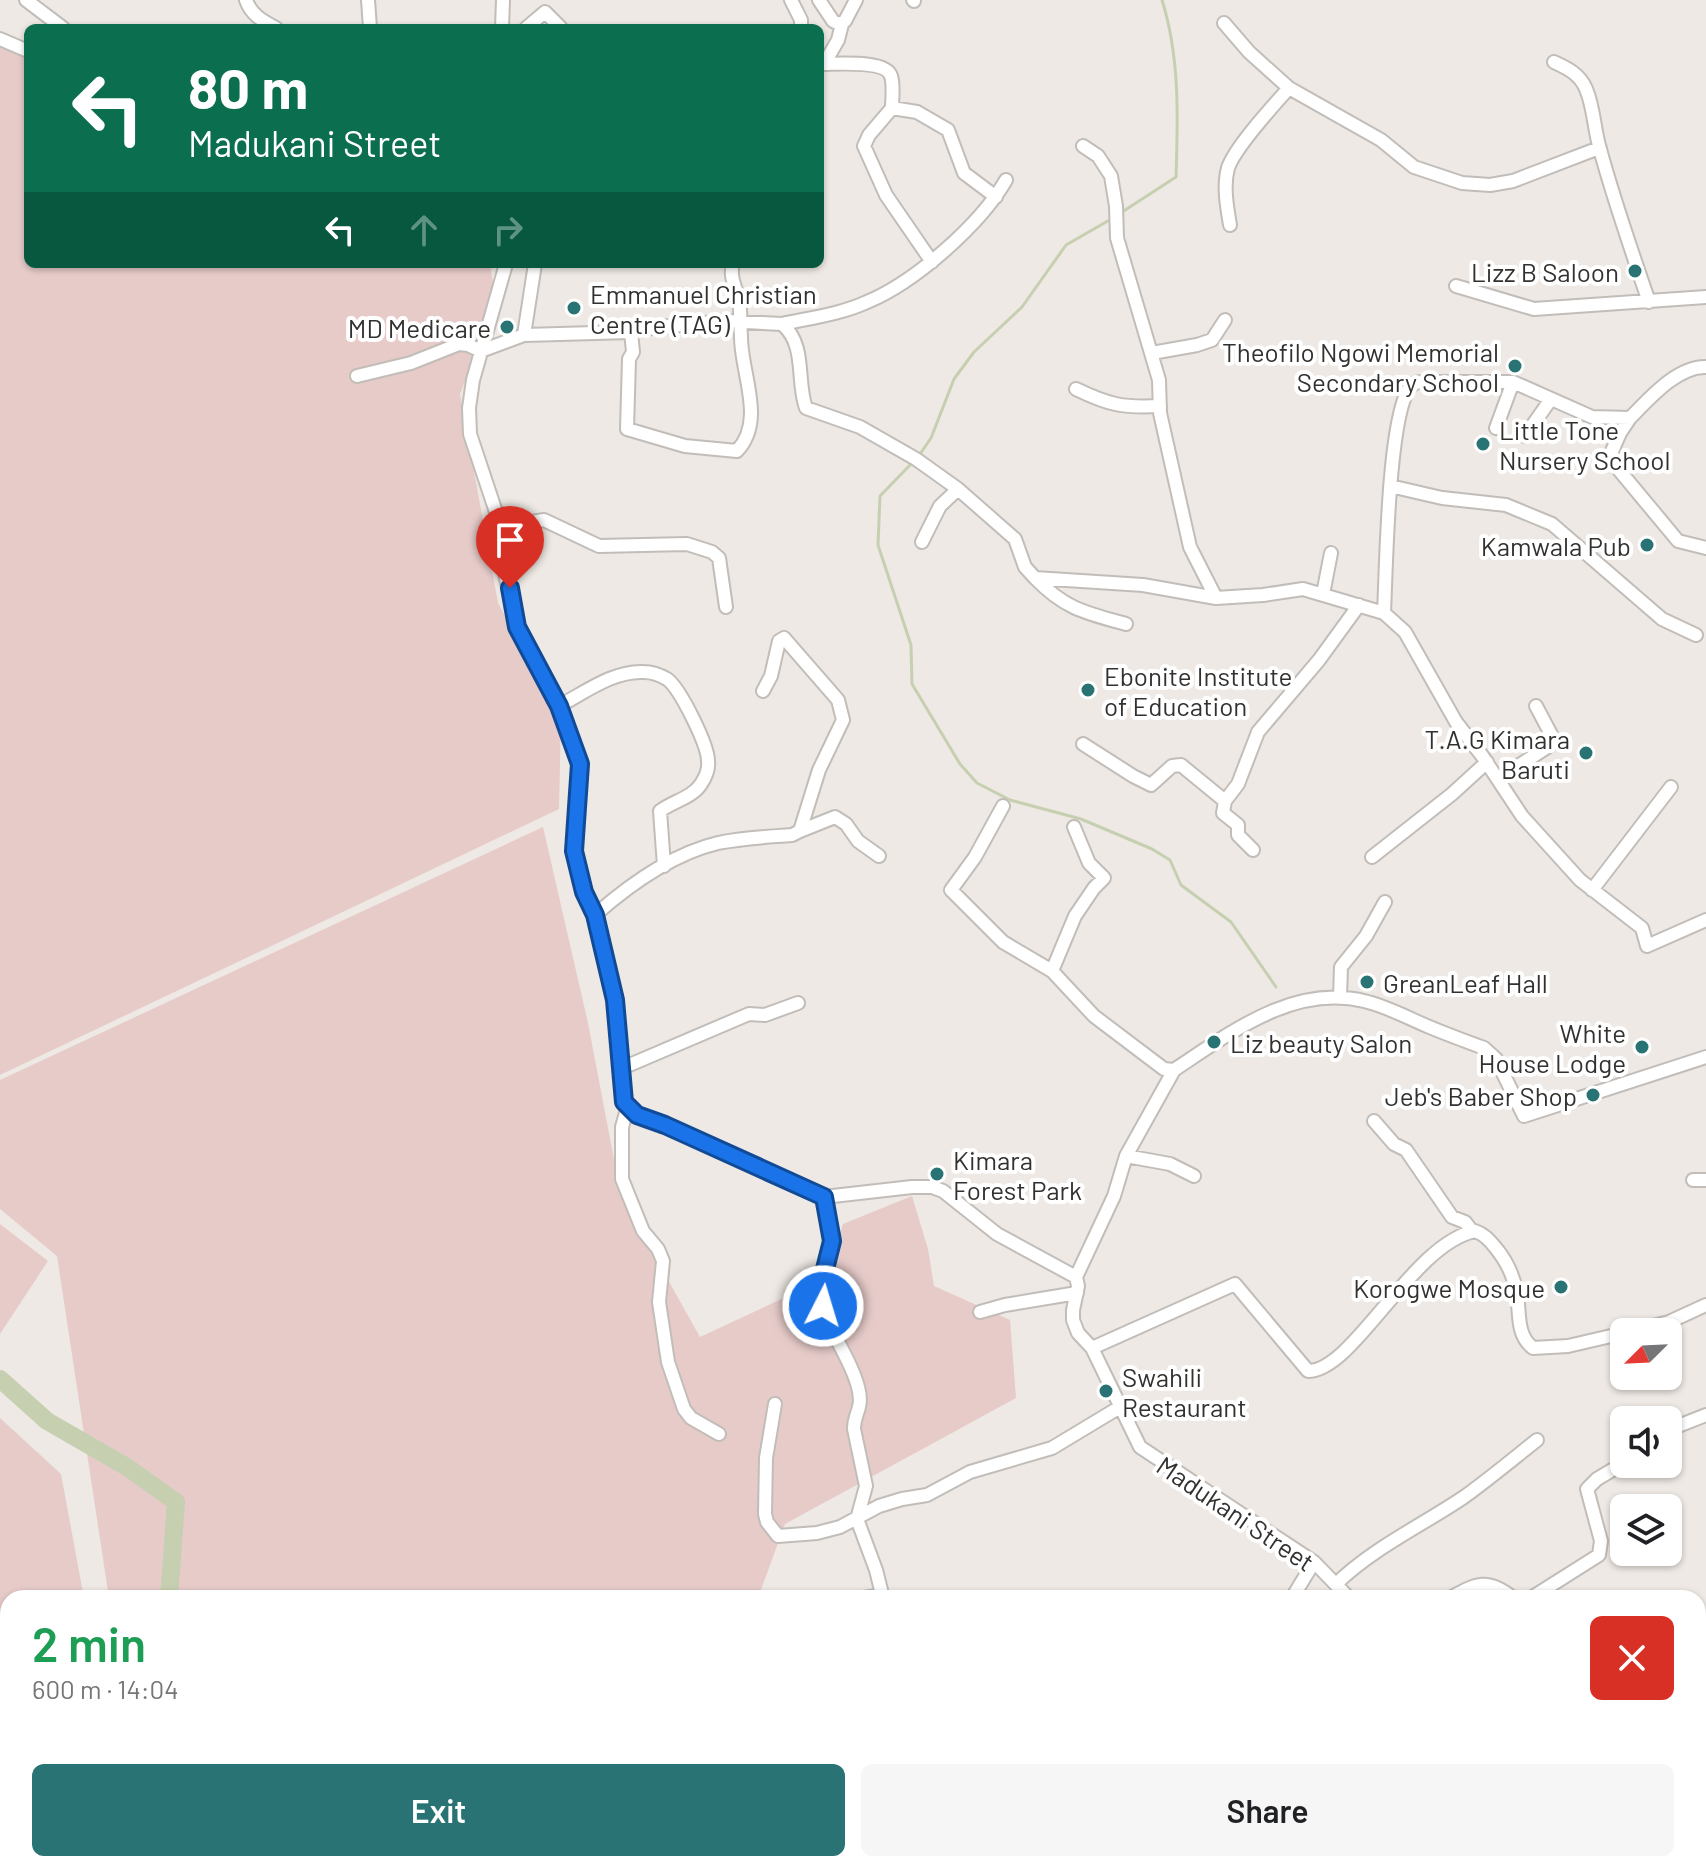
<!DOCTYPE html>
<meta charset="utf-8">
<style>
body{margin:0;font-family:Barlow,sans-serif;background:#f6f6f6;color:#202124;height:100vh;display:flex;flex-direction:column;font-size:30px;white-space:nowrap}
*{box-sizing:border-box;margin:0}
p{font-size:26px;color:#757577}
.icon{flex:none;width:44px;height:44px;fill:none;stroke:currentColor;stroke-width:2;stroke-linecap:round;stroke-linejoin:round}
.map{position:relative;flex:1;overflow:hidden}
.details{position:absolute;left:0px;top:1590px;width:1706px;height:282px;display:flex;flex-direction:column;background:#fff;border-radius:24px 24px 0 0;box-shadow:0 2px 6px #0004}
.details>*{flex:none}
.guide{position:absolute;left:24px;top:24px;width:800px;height:244px;border-radius:12px;box-shadow:0 2px 6px #0004;background:#0b6e4f;color:#fff;overflow:hidden}
.needle{width:52px;rotate:246deg}
.controls{position:absolute;left:1610px;top:1318px;display:grid;gap:16px}
.controls a{display:grid;place-items:center;width:72px;height:72px;border-radius:12px;background:#fff;box-shadow:0 2px 6px #0004;font-size:40px}
.pin{position:absolute;display:grid;place-items:center;width:68px;height:68px;color:#fff;margin:-82px -34px;border-radius:50% 50% 50% 0;rotate:-45deg;box-shadow:0 0 8px #0007}
.pin .icon{rotate:45deg}
.me{position:absolute;width:88px;margin:-44px;rotate:5deg;stroke-linejoin:round;filter:drop-shadow(0 0 6px #0008)}
.turn{display:flex;align-items:center;gap:28px;height:168px;padding:0 32px;font-size:36px}
.turn .icon{width:104px;height:104px;stroke-width:2.5}
.turn b{display:block;font-size:56px;line-height:68px}
.lanes{display:flex;align-items:center;height:76px;padding:0 32px;background:#0003;justify-content:center;gap:40px;direction:ltr}
.lanes .off{opacity:.35}
.round{display:grid;place-items:center;flex:none;width:84px;height:84px;border-radius:12px;background:#f6f6f6}
.summary{display:flex;align-items:center;justify-content:space-between;height:136px;padding:0 32px}
h1{font-size:48px;font-weight:600;line-height:60px;color:#1e9e55}
.button{display:flex;gap:16px;margin-top:auto;padding:16px 32px}
.button a{flex:1;height:92px;border-radius:12px;background:#297374;color:#fff;font-size:32px;font-weight:600;line-height:92px;text-align:center}
.button a+a{background:#f6f6f6;color:#202124}
.map>svg:first-child{display:block}
.green{fill:#e6cbc9}
.lines{fill:none;stroke-linecap:round;stroke-linejoin:round}
.stream{stroke:#c6d0b1;stroke-width:3}
.river{stroke:#c6d0b1;stroke-width:18}
.minor-casing{stroke:#c2bdb8;stroke-width:16}
.minor{stroke:#fff;stroke-width:12}
.route-casing{stroke:#114b97;stroke-width:20}
.route{stroke:#1a73e8;stroke-width:14}
.poi-dot{fill:#297374;stroke:#fff;stroke-width:3}
.labels{text-anchor:middle;dominant-baseline:central;stroke-width:8;stroke-linejoin:round;paint-order:stroke}
.poi-label{font-size:26px;fill:#33312f;stroke:#fff;text-anchor:end}
.street-label{font-size:26px;fill:#33312f;stroke:#fff}
</style>
<div class="map">
<svg width="1706" height="1871" viewBox="0 0 1706 1871">
<rect width="100%" height="100%" fill="#eee9e4"/>
<path class="green" d="M0,35L28,46V264H490L496,302L460,394L498,603L561,717L559,809L0,1075Z
M543,827L588,1023L621,1196L700,1337L788,1296L829,1267L843,1224L912,1196L928,1249L934,1286L1010,1320L1016,1398L785,1524L758,1598H109L57,1256L0,1209V1080Z
M0,1224L48,1261L0,1334Z
M0,1418L61,1474L84,1598H8V1864H134L136,1871H0Z
M150,1864H729L731,1871H151Z"/>
<g class="lines">
<path class="stream" d="M1119,214L1176,177C1178,119 1180,57 1162,0
M918,457L931,438L954,379L974,352L1022,307L1066,245L1113,218
M912,463L880,496L878,545L911,645L912,684L960,764L977,783L1010,800L1081,819L1152,849L1170,860L1181,885L1231,922L1276,987"/>
<path class="river" d="M0,1379L47,1421L127,1467L176,1502L169,1598
M147,1864L148,1871"/>
<defs>
<path id="minor" d="M26,0L63,28
M246,0C251,15 263,21 276,28
M368,0L370,28
M791,0L801,20V28
M819,0L833,21L839,24L845,21L856,0
M913,0L914,1
M1224,23L1249,52L1289,88C1273,106 1235,147 1228,168C1223,186 1227,207 1230,225
M842,24L838,40L824,64C838,64 886,60 891,76C894,85 892,99 892,108
M502,28L503,0
M526,28L545,12L561,28
M0,39L28,51
M1554,62C1567,68 1580,74 1586,89C1594,107 1594,130 1600,149C1614,201 1632,252 1649,302
M1289,88L1381,140L1414,167L1462,183L1490,185L1513,181L1599,148
M1083,146L1098,156L1111,176L1116,206L1117,238L1159,380L1160,413L1190,547L1216,598
M932,262L886,195L864,146L869,135L892,108L917,112L948,130L964,173L996,197
M506,264L473,380L469,408L470,434L501,527L500,552L517,627L559,706L580,764L574,851L584,892L595,915L615,1000L624,1102L637,1115L665,1125L824,1197L912,1187H932L943,1191L997,1234L1076,1277L1078,1286L1073,1310V1320L1078,1333L1092,1348L1140,1447L1314,1562L1349,1598
M1456,286L1534,309L1706,297
M782,324C810,318 841,314 867,302C915,282 980,225 1006,180
M631,332L633,352L629,359L627,429L685,446L737,451C766,420 741,374 741,337C740,324 741,313 739,300C736,288 729,276 733,264
M524,335L535,264
M1152,353L1197,345L1212,340L1225,320
M357,376L411,363L459,344L468,345L481,351L524,335L631,332L658,327L728,321L782,324C807,345 796,382 806,408L860,427L916,459L958,489L1015,539L1025,567L1035,578L1143,585L1216,598L1263,595L1303,589L1384,613L1405,632L1456,722L1483,757L1522,816L1580,880L1642,928L1647,946L1706,920
M1076,389C1109,405 1123,408 1160,406
M1630,418L1620,433L1609,458L1678,541L1706,548
M1496,428L1513,382L1592,417L1630,418C1649,399 1677,366 1706,367
M1525,436L1551,399
M1390,486L1442,498L1506,505L1552,524L1662,619L1696,635
M501,527L544,520L599,546L687,544L712,552L719,558L726,607
M922,542L940,506L958,489
M1035,578C1065,609 1086,613 1126,624
M1323,594L1331,553
M1384,613C1386,573 1388,411 1411,386C1415,381 1422,382 1428,382H1513
M559,706C584,693 614,670 644,672C652,672 660,675 667,679C680,688 708,745 708,761C709,769 705,778 701,784C692,798 673,801 660,811L664,866
M1083,744L1133,776L1151,785L1172,766L1181,765L1225,801
M1498,779L1549,746L1553,738L1536,706
M1003,806L975,857L951,890L1003,942L1052,971L1094,1016L1164,1069L1174,1070C1230,1033 1293,984 1364,1001C1386,1006 1406,1017 1427,1026C1446,1034 1465,1041 1484,1048L1496,1059L1524,1116L1706,1057
M800,831L835,817L846,824L858,841L879,856
M1253,850L1238,835V825L1223,813L1225,801L1238,784L1258,732L1319,660L1359,605
M1372,857L1452,794L1487,762
M1592,890L1671,787
M595,915C629,885 672,854 718,843C742,838 767,837 792,835L800,831L819,770L843,720L838,700L784,638L779,641L771,676L763,691
M1052,971L1075,916L1094,888L1104,878L1089,863L1074,827
M1340,997L1341,967L1366,936L1385,902
M620,1069L749,1014L765,1015L798,1003
M628,1106L622,1127V1179L643,1231L658,1249L663,1261L659,1302L668,1362L684,1409L691,1418L719,1434
M1374,1121L1394,1144L1406,1150L1452,1217L1465,1222L1472,1231
M1126,1156L1170,1164L1194,1176
M1693,1180H1706
M824,1197C827,1213 833,1231 831,1246C829,1262 819,1279 821,1295C825,1329 850,1355 858,1387C864,1409 854,1412 854,1429L866,1486L857,1519L876,1570L883,1598
M1076,1277L1114,1196L1126,1156L1174,1070
M980,1312L1005,1305L1077,1293
M1629,1332L1669,1322L1706,1305
M1092,1348L1235,1284L1308,1371C1354,1371 1412,1244 1475,1231C1484,1234 1489,1240 1495,1247C1506,1260 1514,1277 1517,1294C1520,1313 1516,1335 1533,1348L1568,1346L1624,1333
M775,1404L766,1458L765,1514L767,1522L778,1536L817,1533L840,1527L879,1506L902,1499L927,1495L970,1472L1052,1448L1120,1407
M1668,1430L1706,1415
M1336,1584C1373,1548 1421,1526 1464,1497C1489,1479 1513,1459 1537,1440
M864,1598L882,1595
M1292,1598L1314,1562
M1450,1598C1476,1584 1487,1577 1513,1598
M1531,1598L1599,1555L1601,1541L1587,1489L1597,1479L1624,1463
M836,1864L846,1871
M1106,1864L1112,1871
M1449,1864L1451,1871
M1628,1864L1633,1871
M858,1871L862,1864
M1265,1871L1266,1864
M1323,1871L1331,1864
M1591,1871L1593,1864"/>
</defs>
<use href="#minor" class="minor-casing"/>
<use href="#minor" class="minor"/>
</g>
<g class="lines">
<defs>
<path id="route" d="M510,588L517,627L559,706L580,764L574,851L584,892L595,915L615,1000L624,1102L637,1115L665,1125L824,1197L832,1241L821,1285L823,1306"/>
</defs>
<use href="#route" class="route-casing"/>
<use href="#route" class="route"/>
</g>
<g class="poi-dot">
<circle cx="1635" cy="271" r="8"/>
<circle cx="574" cy="308" r="8"/>
<circle cx="507" cy="327" r="8"/>
<circle cx="1515" cy="366" r="8"/>
<circle cx="1483" cy="444" r="8"/>
<circle cx="1647" cy="545" r="8"/>
<circle cx="1088" cy="690" r="8"/>
<circle cx="1586" cy="753" r="8"/>
<circle cx="1367" cy="982" r="8"/>
<circle cx="1214" cy="1042" r="8"/>
<circle cx="1642" cy="1047" r="8"/>
<circle cx="1593" cy="1095" r="8"/>
<circle cx="937" cy="1174" r="8"/>
<circle cx="1561" cy="1287" r="8"/>
<circle cx="1106" cy="1391" r="8"/>
</g>
<g class="labels">
<g class="poi-label">
<text x="1619" y="271">Lizz B Saloon</text>
<text x="590" y="293" text-anchor="start">Emmanuel Christian<tspan x="590" dy="30">Centre (TAG)</tspan></text>
<text x="491" y="327">MD Medicare</text>
<text x="1499" y="351">Theofilo Ngowi Memorial<tspan x="1499" dy="30">Secondary School</tspan></text>
<text x="1499" y="429" text-anchor="start">Little Tone<tspan x="1499" dy="30">Nursery School</tspan></text>
<text x="1631" y="545">Kamwala Pub</text>
<text x="1104" y="675" text-anchor="start">Ebonite Institute<tspan x="1104" dy="30">of Education</tspan></text>
<text x="1570" y="738">T.A.G Kimara<tspan x="1570" dy="30">Baruti</tspan></text>
<text x="1383" y="982" text-anchor="start">GreanLeaf Hall</text>
<text x="1626" y="1032">White<tspan x="1626" dy="30">House Lodge</tspan></text>
<text x="1230" y="1042" text-anchor="start">Liz beauty Salon</text>
<text x="1577" y="1095">Jeb's Baber Shop</text>
<text x="953" y="1159" text-anchor="start">Kimara<tspan x="953" dy="30">Forest Park</tspan></text>
<text x="1545" y="1287">Korogwe Mosque</text>
<text x="1122" y="1376" text-anchor="start">Swahili<tspan x="1122" dy="30">Restaurant</tspan></text>
</g>
<g class="street-label">
<text transform="translate(1236 1513) rotate(34)">Madukani Street</text>
</g>
</g>
</svg>
<div class="controls">
<a><svg class="needle" viewBox="-14 -14 28 28"><path d="M0-13l5 13h-10z" fill="#e53935"/><path d="M0 13l5-13h-10z" fill="#757577"/></svg></a>
<a><svg class="icon" aria-label="sound" viewBox="0 0 24 24"><path d="M4 9h4l5-4v14l-5-4H4zM17 9q2 3 0 6"/></svg></a>
<a><svg class="icon" aria-label="layers" viewBox="0 0 24 24"><path d="M12 4l9 5-9 5-9-5zM3 14l9 5 9-5"/></svg></a>
</div>
<div class="pin" style="left:510px;top:588px;background:#d93025"><svg class="icon" aria-label="arrive" viewBox="0 0 24 24"><path d="M6 21V4h12l-3 4 3 4H6"/></svg></div>
<svg class="me" style="left:823px;top:1306px" viewBox="-20 -20 40 40"><circle r="17" fill="#1a73e8" stroke="#fff" stroke-width="3"/><path d="M0-11L8 9 0 5-8 9z" fill="#fff"/></svg>
<div class="guide">
<div class="turn"><svg class="icon" aria-label="left" viewBox="0 0 24 24"><path d="M17 20v-9H6M10 6l-5 5 5 5"/></svg><div><b>80 m</b>Madukani Street</div></div>
<div class="lanes"><svg class="icon" aria-label="left" viewBox="0 0 24 24"><path d="M17 20v-9H6M10 6l-5 5 5 5"/></svg><svg class="icon off" aria-label="ahead" viewBox="0 0 24 24"><path d="M12 20V5M6 11l6-6 6 6"/></svg><svg class="icon off" aria-label="right" viewBox="0 0 24 24"><path d="M7 20v-9h11M14 6l5 5-5 5"/></svg></div>
</div>
<section class="details">
<div class="summary"><div><h1>2 min</h1><p>600 m · 14:04</p></div><a class="round" style="background:#d93025;color:#fff"><svg class="icon" aria-label="close" viewBox="0 0 24 24"><path d="M6 6l12 12M18 6L6 18"/></svg></a></div>
<div class="button"><a>Exit</a><a>Share</a></div>
</section>
</div>
